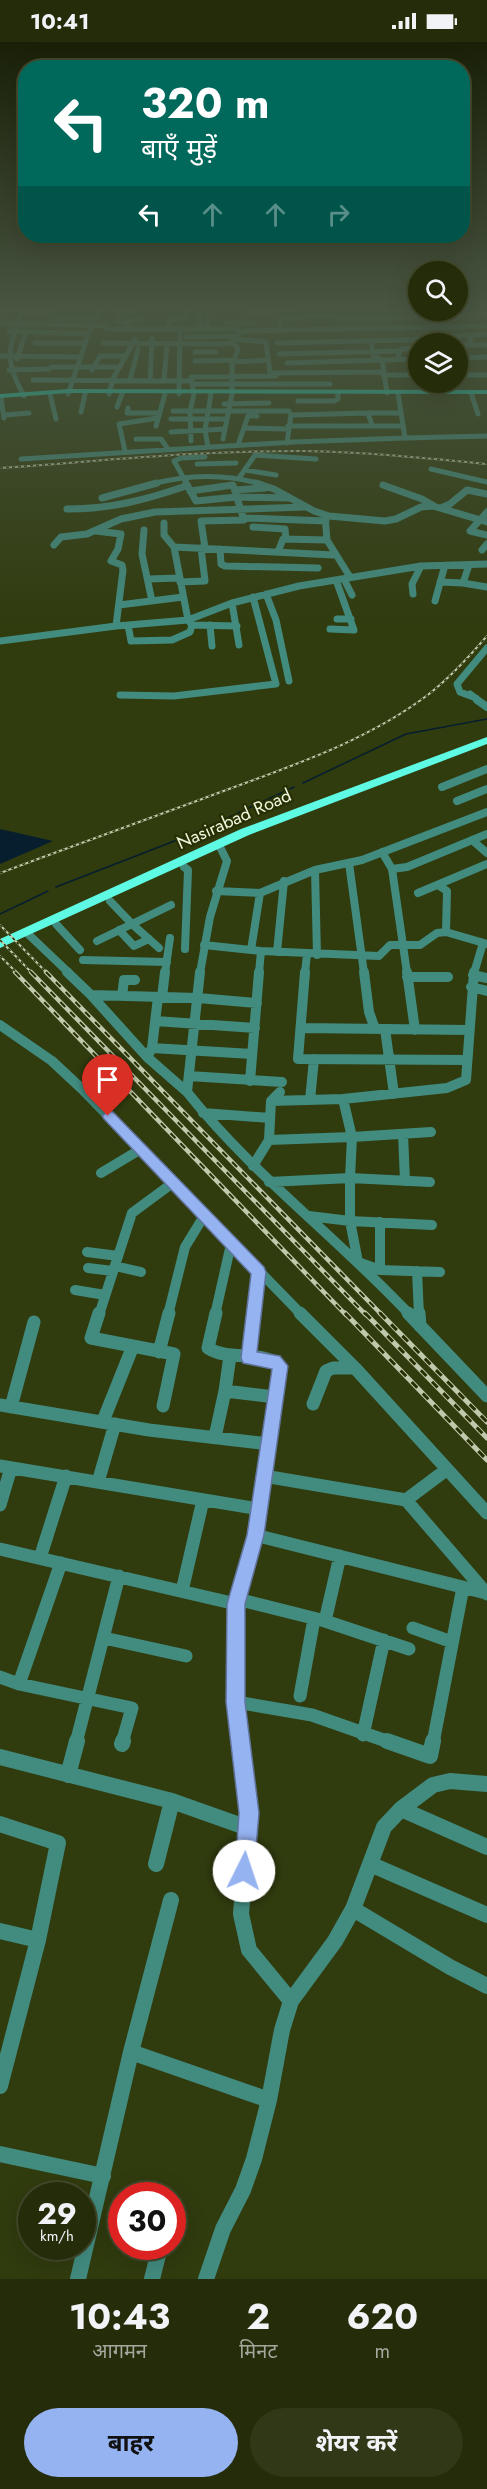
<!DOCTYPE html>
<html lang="hi">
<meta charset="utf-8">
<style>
body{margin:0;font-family:Jost,"Noto Sans Devanagari",sans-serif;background:#303818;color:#f1f3f6;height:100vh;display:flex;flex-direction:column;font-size:22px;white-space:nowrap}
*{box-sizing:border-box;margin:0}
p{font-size:20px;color:#a3a79c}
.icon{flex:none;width:33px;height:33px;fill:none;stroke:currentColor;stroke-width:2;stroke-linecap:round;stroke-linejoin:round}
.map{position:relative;height:2237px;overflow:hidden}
.side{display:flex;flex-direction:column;background:#242c0a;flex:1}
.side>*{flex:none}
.top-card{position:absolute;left:18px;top:18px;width:452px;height:183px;border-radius:24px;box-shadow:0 6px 24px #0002,0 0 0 2px #41482b;background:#00695c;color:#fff;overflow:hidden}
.buttons{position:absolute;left:408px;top:219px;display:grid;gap:12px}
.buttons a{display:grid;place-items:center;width:60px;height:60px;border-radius:50%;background:#242c0a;box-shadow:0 6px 24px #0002,0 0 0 2px #41482b;font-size:30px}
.speed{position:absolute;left:18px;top:2140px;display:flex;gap:12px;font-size:30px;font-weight:700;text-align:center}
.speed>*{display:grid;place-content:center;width:78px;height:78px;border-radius:50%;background:#242c0a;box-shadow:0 6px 24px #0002,0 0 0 2px #41482b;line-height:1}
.speed small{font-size:15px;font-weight:400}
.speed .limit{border:9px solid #d22;background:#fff;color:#111}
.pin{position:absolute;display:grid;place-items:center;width:51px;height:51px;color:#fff;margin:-62px -26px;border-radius:50% 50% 50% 0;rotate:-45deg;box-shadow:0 0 6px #0007}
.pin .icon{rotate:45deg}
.me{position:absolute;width:66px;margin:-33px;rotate:4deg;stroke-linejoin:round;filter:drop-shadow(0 0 4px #0008)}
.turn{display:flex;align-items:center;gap:21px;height:126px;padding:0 24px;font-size:27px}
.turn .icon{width:78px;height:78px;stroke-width:2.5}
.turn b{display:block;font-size:42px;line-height:51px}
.lanes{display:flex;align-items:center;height:57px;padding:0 24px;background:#0003;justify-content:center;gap:30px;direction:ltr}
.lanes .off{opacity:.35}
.eta{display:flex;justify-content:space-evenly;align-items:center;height:102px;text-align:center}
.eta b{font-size:36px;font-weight:700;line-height:42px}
.cta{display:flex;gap:12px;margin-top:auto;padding:12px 24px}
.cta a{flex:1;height:69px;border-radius:36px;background:#95b2f1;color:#111;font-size:24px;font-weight:700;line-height:69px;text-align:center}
.cta a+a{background:#303818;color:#f1f3f6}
.status{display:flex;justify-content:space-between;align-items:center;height:42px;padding:0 30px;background:#242c0a;direction:ltr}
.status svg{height:16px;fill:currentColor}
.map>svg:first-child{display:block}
.water{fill:#061e2e}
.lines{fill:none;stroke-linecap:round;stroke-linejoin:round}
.stream{stroke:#061e2e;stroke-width:1.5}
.minor-far5{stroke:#428b7f;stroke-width:5}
.minor-far4{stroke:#428b7f;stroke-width:7}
.minor-far3{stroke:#428b7f;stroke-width:8}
.minor-far2{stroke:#428b7f;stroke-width:10}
.minor-far1{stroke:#428b7f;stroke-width:13}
.minor{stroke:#428b7f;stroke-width:16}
.major{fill:#1cdfc8;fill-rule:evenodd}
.highway{fill:#5ffae3;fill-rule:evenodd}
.rail-far2-casing{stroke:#c0c9ab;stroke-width:2}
.rail-far1-casing{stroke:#c0c9ab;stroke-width:4.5}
.rail-casing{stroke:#c0c9ab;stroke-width:5}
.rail-far2{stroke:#273003;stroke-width:1.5;stroke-dasharray:3;stroke-linecap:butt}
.rail-far1{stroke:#273003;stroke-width:2;stroke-dasharray:7;stroke-linecap:butt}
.rail{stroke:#273003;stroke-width:3;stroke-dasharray:8;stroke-linecap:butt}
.route{fill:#95b2f1;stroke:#61749d;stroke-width:1.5}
.labels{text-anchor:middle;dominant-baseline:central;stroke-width:4.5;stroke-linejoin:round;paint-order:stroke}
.far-street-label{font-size:18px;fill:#eff7de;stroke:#273003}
</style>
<div class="status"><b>10:41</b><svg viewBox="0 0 49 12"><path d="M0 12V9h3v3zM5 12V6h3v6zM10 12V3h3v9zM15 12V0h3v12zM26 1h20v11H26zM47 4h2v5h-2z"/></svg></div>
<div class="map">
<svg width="487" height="2237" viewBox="0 0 487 2237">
<rect width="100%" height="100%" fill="#303b0e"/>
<path class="water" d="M0,787L53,799L0,822Z"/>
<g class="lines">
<path class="stream" d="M303,741L406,692L487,677
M56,845L195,791L294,745
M0,872L48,849"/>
<path class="minor-far5" d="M22,268C9,307 3,316 24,354
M116,268L129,284
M200,268L199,285L207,284V272
M326,268L330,273L343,277L487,272
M0,269L10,268
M118,270L133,268
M249,271L291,268
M21,272L52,268
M52,277L97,275L99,273L97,268
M118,280L142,277
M0,281L106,284L107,287H236L241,290
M227,281H254
M168,286L169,279L187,274L186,268
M281,288L279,281L282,277L330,273
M9,289L87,292
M186,295L233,294
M234,297L266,300L270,331L383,330
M35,301H84
M103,301L221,302L231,301L240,291L246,289L487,284
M277,301L407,298L487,292
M469,303H487
M458,304L469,303L472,293
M195,310H216
M279,312L400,309
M1,314L79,315
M398,315L401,307L418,306
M458,316L487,315
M17,317L26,290
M195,319L233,318
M232,320L268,318
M287,321L382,318L373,313L371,299
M51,325H120
M9,328L49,327
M92,328L100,314H125
M383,333H418
M458,333H487
M33,338L191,339
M130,338L138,307
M150,338L152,296
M164,338L167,303
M192,342H330
M387,351L382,318L418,317
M471,351L478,372
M50,352L56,377
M68,352L94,276
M109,352L113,337L135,297
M179,352L180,287
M1,356L4,376
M298,359H334L338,357V351
M224,362L269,361
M117,365L122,352
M128,366L127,371H159
M173,369H289L291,373L287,401
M81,370L85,352
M368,371H400
M4,373L29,371
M291,373L368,371L372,383
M171,377H226
M156,384L165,352
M288,384H402
M245,386L287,387
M171,390L225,387
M405,396L487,394
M136,397H161L168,407
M223,397L232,352V322L238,308L236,303L231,301
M191,399L190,369L194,352L191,335L276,334
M239,400L248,374H257
M208,405L205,388L211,352
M125,409L119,382L158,376
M21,417L293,400L405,396L398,351
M197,422L236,421
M431,427L487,440
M245,428L276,433
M239,436L255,413L316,417
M151,442C188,433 223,431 261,442
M187,442L174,419L181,416L205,415"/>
<path class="minor-far4" d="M186,441L196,459L236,455L289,456
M256,441L274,447L314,469L329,474L385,479L396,477L421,465L433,464L487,480
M383,443L422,457L434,464
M235,448L265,446
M190,449L233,443L244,478L201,479L205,506
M102,456L157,441
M441,466L450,462L467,448L487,452
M67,467C111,467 145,458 186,444
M487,470L470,489L487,493
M325,473L327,498L350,535
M244,476L326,479
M164,481V493L174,505L188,578L192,583L237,584
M253,485L285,487L286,497
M144,488L142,512L152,559
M96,489L121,492L118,507L111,519L122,523L123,528L116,584
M54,503L61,495L87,492L121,477L155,470L305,465
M174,505L334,513
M220,507L221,522L225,524L318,526
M482,508L487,502
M278,510L283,497L327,498
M469,523L463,541L487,545
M148,537L179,536
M344,537L352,553
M180,540L205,539L201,506
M440,540L463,541
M266,552L276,578L289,639
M413,552L412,542L421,524
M435,559L445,523
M232,561L239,603
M119,563L183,555
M337,577H351
M128,583L131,599L172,598L190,590L192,583
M210,583L212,604
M330,587L354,588L336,538
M0,599L116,584L188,578L232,561L299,544L421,524L487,522
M470,652L479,659
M120,653L174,654L276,642L253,555
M476,656L460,650L457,642L487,606"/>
<path class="minor-far3" d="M477,658L487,665
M442,745L487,727
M457,759L487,747
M472,798L487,811
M382,810L392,827L407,931
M349,821L364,931
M184,825L188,828L185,907
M392,827L407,825L487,792
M438,843L447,849L446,890
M216,849L260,851L315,828
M418,851L487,822
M110,859L132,882L171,863
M56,882L80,908
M119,888L134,904L149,897
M26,890L69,931
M97,899L132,882L159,906
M204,903L261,909L379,914L390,903H420L437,891L446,890L487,902
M251,908L260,851
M277,910L284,839
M317,913L315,828L362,818L487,770
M83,918L167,920
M165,931L170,896
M200,931L210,875L227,819L221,807
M259,931L261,909
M305,931L307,912
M474,931L483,901"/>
<path class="minor-far2" d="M67,930L91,953
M200,930L187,1050C252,1132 338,1196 410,1273
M305,930L298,1017L467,1018
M364,930L369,970L375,987
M407,930L415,988
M473,933L487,936
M407,935H448
M471,945L487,949
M122,954L124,938H135
M158,955L152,1006L147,1015L187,1050
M162,955L165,930
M156,979L255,986
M0,983L52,1019L82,1047L302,1273
M301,986L469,988
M385,987L394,1052
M152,1006L252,1012
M147,1015L91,953L198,956L257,961
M189,1034L282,1040
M250,1039L259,930
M310,1058L314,1017
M271,1059L343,1057
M203,1071L270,1076
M403,1092L405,1139
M269,1098L352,1095L343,1057L447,1046L466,1038L474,930
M253,1124L269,1098L271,1059L280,1050
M101,1131L141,1107
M269,1140L350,1136L352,1095L431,1090
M430,1140L350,1136V1179L432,1183
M309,1174L350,1179L358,1220L380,1228L440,1230
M380,1180V1228
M87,1210L118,1214
M115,1224L141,1230
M88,1226L113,1229
M417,1229L419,1273
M75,1248L105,1253
M99,1273L132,1171L174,1140
M168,1273L185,1205L204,1174
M215,1273L231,1202
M254,1273L259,1230"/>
<path class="minor-far1" d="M99,1271L91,1296L174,1312L163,1364
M216,1271L208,1306C230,1320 260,1307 280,1324L255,1493L236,1562V1660L241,1701
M300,1271L355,1326L487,1471
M408,1271L487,1354
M419,1271L420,1284
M159,1310L169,1271
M248,1316L254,1271
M225,1349L230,1314
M313,1362L326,1329L333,1326H355
M0,1363L149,1388L269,1402
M11,1365L34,1280
M103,1379L133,1304
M215,1395L225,1349L275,1355
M0,1424L259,1467
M264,1434L406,1458L446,1428
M98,1440L115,1382
M406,1458L487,1552
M0,1463L11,1426
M255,1493L486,1551
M0,1507L236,1562
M40,1516L66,1434
M182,1549L203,1458
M237,1557L325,1579L409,1607
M325,1579L340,1514
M413,1586L452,1600
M104,1596L186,1614
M0,1635L19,1642L132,1666L122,1701
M19,1642L61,1521
M300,1654L314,1577
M236,1660L312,1673L392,1701
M363,1693L384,1598
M76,1701L119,1534
M433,1701L463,1545"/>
<path class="minor" d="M241,1699L249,1771L241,1872L249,1908L291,1959
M387,1699L430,1714L433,1699
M122,1702L123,1699
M0,1715L172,1759L248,1786
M68,1733L77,1699
M401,1767L487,1805
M0,1782L58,1801L38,1898L0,2044
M156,1822L172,1759
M370,1822L487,1873
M353,1867L450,1925L487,1944
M0,1889L38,1898
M131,2010L269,2058
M0,2112L103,2134
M78,2237L131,2010L171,1858
M152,2237L160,2205
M206,2237L223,2187L243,2148L254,2117L269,2058L282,1988L291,1959L335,1899L353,1867L384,1785L401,1767L433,1743L450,1739L487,1742"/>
<path class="major" d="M69,347L487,348V352L69,351L0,356V352Z"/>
<path class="highway" d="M487,695V702L249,793L0,906V897L241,787Z"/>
<defs>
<path id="rail-far2" d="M0,426C102,419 203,408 305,409C366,410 426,416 487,422
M0,831C67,806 134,782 202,757C279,728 362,703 429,652C451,635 469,615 487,594
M0,883L47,931
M0,898L32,931
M0,914L17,931"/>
<path id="rail-far1" d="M15,930L346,1273
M31,930L366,1273
M46,930L382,1273"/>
<path id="rail" d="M345,1271L487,1418
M365,1271L487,1396
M380,1271L487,1380"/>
</defs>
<use href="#rail-far2" class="rail-far2-casing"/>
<use href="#rail-far1" class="rail-far1-casing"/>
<use href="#rail" class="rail-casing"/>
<use href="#rail-far2" class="rail-far2"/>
<use href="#rail-far1" class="rail-far1"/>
<use href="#rail" class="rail"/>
</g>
<linearGradient id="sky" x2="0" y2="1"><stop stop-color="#1a2008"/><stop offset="0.46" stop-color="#485541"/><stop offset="1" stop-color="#485541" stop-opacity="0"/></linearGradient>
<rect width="487" height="582" fill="url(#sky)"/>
<path class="route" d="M108,1069L113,1070L264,1225L266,1230L257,1310L280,1314L288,1324L264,1493L245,1562V1660L259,1771L254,1829L252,1836L244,1839L237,1836L235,1829L239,1771L226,1660L227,1562L247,1493L272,1327L243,1321L241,1316L251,1232L104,1077L102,1074Z"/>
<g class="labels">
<g class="far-street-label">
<text transform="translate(234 777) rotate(-24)">Nasirabad Road</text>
</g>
</g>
</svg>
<div class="buttons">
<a><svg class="icon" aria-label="search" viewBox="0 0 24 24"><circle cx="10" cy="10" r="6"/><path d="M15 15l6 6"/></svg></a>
<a><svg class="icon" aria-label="layers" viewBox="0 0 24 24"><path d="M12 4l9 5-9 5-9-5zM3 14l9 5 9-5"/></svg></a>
</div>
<div class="speed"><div>29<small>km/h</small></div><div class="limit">30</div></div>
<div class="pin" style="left:108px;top:1074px;background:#d93025"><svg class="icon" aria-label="arrive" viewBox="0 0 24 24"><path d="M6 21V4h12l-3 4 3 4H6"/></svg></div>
<svg class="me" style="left:244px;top:1829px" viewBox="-20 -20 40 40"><circle r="19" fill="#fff"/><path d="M0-13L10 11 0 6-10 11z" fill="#95b2f1"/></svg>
<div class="top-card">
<div class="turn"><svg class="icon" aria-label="left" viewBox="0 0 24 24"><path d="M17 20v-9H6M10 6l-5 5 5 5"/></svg><div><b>320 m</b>बाएँ मुड़ें</div></div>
<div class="lanes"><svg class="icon" aria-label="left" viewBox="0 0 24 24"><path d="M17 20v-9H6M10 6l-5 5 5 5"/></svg><svg class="icon off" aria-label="ahead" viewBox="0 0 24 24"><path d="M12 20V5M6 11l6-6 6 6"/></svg><svg class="icon off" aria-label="ahead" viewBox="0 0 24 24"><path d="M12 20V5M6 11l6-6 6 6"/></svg><svg class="icon off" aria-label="right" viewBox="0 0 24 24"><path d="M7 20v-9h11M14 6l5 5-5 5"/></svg></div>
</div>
</div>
<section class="side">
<div class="eta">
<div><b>10:43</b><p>आगमन</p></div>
<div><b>2</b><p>मिनट</p></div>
<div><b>620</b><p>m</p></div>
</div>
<div class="cta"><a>बाहर</a><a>शेयर करें</a></div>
</section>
